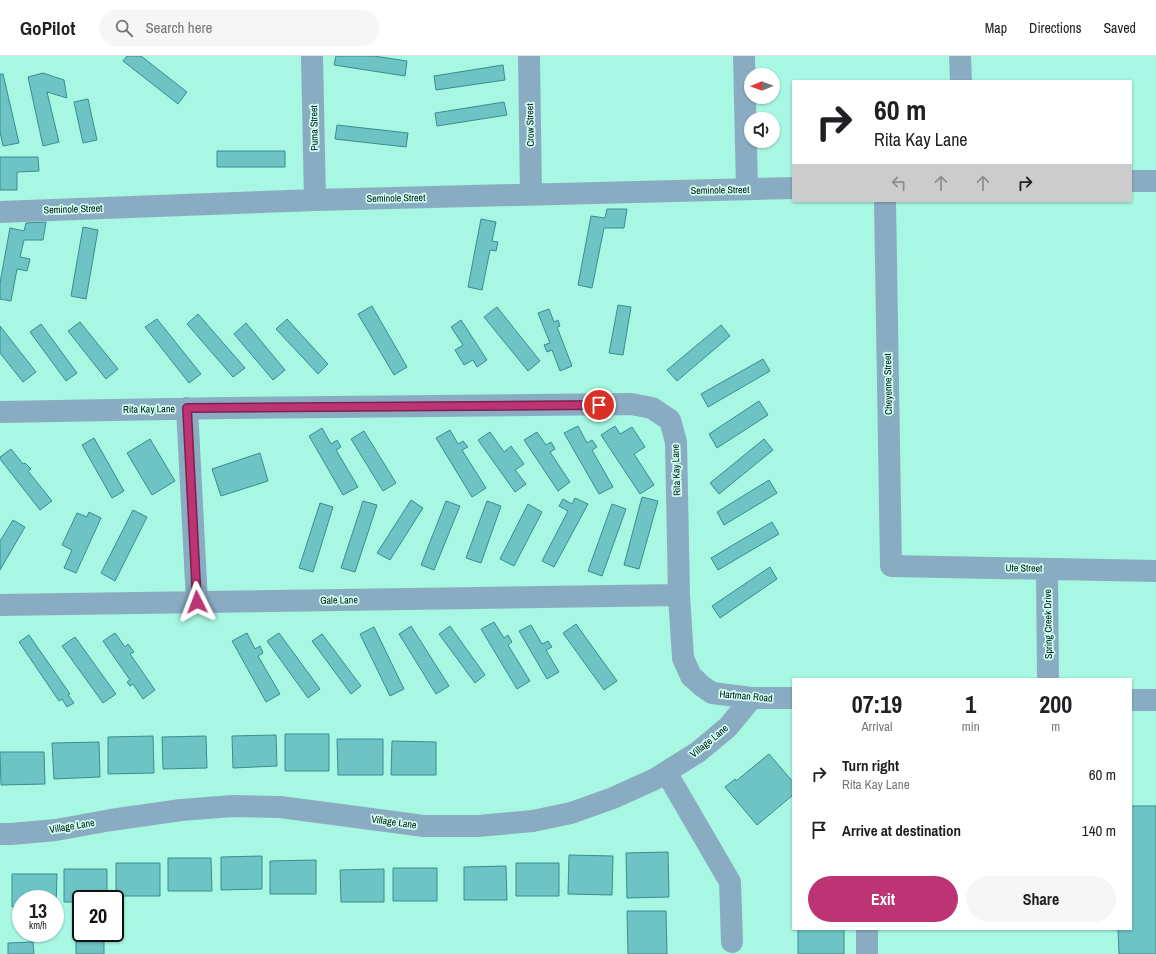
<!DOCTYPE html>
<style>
body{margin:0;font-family:"Archivo Narrow",sans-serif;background:#f6f6f6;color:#202124;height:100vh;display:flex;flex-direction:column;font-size:15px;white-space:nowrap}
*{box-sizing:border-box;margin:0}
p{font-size:13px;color:#757577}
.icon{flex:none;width:22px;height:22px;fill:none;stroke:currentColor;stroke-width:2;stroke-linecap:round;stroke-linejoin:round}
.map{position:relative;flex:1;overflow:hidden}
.details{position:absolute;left:792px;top:622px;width:340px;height:252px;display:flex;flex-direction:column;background:#fff;border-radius:0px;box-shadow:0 1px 3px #0004}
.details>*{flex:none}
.guide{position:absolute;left:792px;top:24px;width:340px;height:122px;border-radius:0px;box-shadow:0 1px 3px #0004;background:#fff;color:#202124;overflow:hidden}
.needle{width:26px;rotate:269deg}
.buttons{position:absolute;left:744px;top:12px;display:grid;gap:8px}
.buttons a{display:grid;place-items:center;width:36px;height:36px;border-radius:50%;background:#fff;box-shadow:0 1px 3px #0004;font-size:20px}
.speed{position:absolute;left:12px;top:834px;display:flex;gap:8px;font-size:20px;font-weight:700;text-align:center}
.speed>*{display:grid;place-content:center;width:52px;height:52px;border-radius:50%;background:#fff;box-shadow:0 1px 3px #0004;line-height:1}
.speed small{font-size:10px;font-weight:400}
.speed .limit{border:2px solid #111;border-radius:6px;background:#fff;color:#111}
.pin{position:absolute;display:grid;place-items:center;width:34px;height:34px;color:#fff;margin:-17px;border:2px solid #fff;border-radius:50%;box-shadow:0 1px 4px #0007}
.me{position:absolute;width:44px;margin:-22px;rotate:357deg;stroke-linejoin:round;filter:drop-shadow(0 0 3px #0008)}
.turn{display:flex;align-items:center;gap:14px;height:84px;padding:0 16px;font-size:18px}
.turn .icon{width:52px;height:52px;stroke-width:2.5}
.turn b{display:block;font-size:28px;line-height:34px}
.lanes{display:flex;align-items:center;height:38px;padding:0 16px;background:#0003;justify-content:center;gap:20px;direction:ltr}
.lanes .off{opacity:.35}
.eta{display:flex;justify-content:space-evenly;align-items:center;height:68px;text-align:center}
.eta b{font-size:24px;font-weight:800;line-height:28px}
.cta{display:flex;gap:8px;margin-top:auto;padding:8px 16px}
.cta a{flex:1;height:46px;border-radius:24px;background:#bc3473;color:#fff;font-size:16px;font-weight:800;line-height:46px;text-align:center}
.cta a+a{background:#f6f6f6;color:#202124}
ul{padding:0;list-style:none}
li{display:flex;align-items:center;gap:12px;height:56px;padding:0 16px}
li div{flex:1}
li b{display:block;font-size:15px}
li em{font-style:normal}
header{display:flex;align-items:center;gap:24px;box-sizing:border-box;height:56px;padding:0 20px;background:#fff;border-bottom:1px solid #e0e0e0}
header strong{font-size:19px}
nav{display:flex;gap:22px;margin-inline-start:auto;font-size:14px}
.search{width:280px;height:36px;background:#f6f6f6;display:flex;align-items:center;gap:10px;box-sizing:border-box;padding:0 14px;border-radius:22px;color:#757577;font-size:15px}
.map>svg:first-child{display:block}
.building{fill:#6ec3c4;stroke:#378e90}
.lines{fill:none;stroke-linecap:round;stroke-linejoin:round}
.minor{stroke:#8aacc2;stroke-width:22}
.route-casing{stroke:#7a224b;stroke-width:10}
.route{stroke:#bc3473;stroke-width:7}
.labels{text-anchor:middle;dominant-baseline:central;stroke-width:3.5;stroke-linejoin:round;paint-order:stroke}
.street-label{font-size:10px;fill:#001510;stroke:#d0fef1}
</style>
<header>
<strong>GoPilot</strong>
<div class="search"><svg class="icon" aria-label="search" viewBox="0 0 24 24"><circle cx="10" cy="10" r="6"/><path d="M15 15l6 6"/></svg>Search here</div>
<nav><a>Map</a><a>Directions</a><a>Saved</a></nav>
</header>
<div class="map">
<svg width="1156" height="898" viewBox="0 0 1156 898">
<rect width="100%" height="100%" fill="#a8f7e3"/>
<path class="building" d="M127,0H141L187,36L178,48L123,5Z
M336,0H374L407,5L405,20L334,9Z
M503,9L505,24L436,34L434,20Z
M43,17L64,24L67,42L47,36L59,86L43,90L28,21Z
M0,18H3L19,87L3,90L0,76Z
M88,43L97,84L83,87L74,46Z
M504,46L507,59L437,70L435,57Z
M337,69L408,77L406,91L335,83Z
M217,95H285V111H217Z
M0,101H38L39,115L17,116V134H0Z
M607,153H627L624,172H604L592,232L578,229L591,160L605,162Z
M481,163L496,166L492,185L498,186L496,195L490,194L482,234L468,231Z
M46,166L43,184H24L20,201L30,203L27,215L17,213L11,245L0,243V227L10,172L24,175L26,167Z
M83,171L98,174L86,243L71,240Z
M618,249L631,251L623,299L609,297Z
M372,250L407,311L394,319L358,258Z
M497,251L540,305L528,315L484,261Z
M549,253L554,266L558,264L560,270L557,271L572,310L560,315L552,294L547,296L544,289L550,287L538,257Z
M198,258L245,312L233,321L187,268Z
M157,263L201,318L189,327L145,271Z
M287,263L328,308L318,318L276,273Z
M461,264L487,304L477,311L473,304L464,309L455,294L463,289L451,271Z
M80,266L118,313L106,323L68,275Z
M246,267L285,314L273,324L234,278Z
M41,268L77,317L66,325L30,276Z
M721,269L730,280L677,325L667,314Z
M0,270L36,316L23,326L0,297Z
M763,303L770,315L708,351L701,338Z
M759,345L768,359L717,392L709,378Z
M578,370L587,387L592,384L597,391L592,394L613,431L599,438L564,377Z
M615,370L620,378L632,371L645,391L634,398L654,429L640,438L601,379Z
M322,372L331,388L337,384L341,391L336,394L358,431L343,439L309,380Z
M450,374L458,388L463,385L468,391L462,394L486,432L472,441L436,382Z
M364,375L396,427L383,435L351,383Z
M490,376L504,396L511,390L524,408L515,414L526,428L515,436L478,384Z
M537,376L546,389L551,386L555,393L550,396L570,426L558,435L524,384Z
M94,382L124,435L112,442L82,389Z
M150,383L175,425L152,439L127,397Z
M764,383L773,394L719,438L710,427Z
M11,393L23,408L25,407L31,413L28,415L52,445L40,454L0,403V401Z
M260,397L268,425L221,440L212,413Z
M769,424L777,437L724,469L717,456Z
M642,441L658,445L639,513L624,509Z
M575,442L588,448L554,511L542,505L568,455L559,450L563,443L572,448Z
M411,444L423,452L390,504L377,497Z
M363,445L377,449L355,516L341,512Z
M446,445L460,450L434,514L421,509Z
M487,445L501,450L481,507L466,502Z
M320,447L333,451L313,516L299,512Z
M528,448L542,456L514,510L500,503Z
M612,448L626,453L602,520L588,515Z
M133,454L147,461L115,525L101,517Z
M89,456L101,462L76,517L64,512L72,494L62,489L77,457L87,461Z
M13,464L25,471L0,514V485Z
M772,466L779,478L718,514L711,502Z
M770,511L777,523L720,562L712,550Z
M494,566L504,582L508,579L512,586L508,589L530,625L517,633L481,573Z
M576,568L617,625L604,634L563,577Z
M531,569L542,588L548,585L552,591L546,594L559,616L547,623L519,575Z
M411,570L449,630L436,638L399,578Z
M450,570L485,619L475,627L439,578Z
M374,571L404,633L390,640L360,578Z
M115,577L125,591L128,588L134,596L130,598L155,634L143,643L133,628L130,630L127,626L130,624L103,585Z
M247,577L255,593L260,590L263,597L258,600L280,638L266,646L232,585Z
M279,577L320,633L308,642L267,585Z
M322,578L361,630L351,638L312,585Z
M29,579L70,638L68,639L74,647L67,651L62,643L59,645L19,586Z
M75,581L116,638L103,647L62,590Z
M285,678H329V715H285Z
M276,679L277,710L233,712L232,680Z
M153,680L154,717L108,718V681Z
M206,680L207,712L163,713L162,681Z
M337,683H383V719H338Z
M392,685L436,686V719H391Z
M99,686L100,721L54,723L52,687Z
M0,696H44L45,728L1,729Z
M769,698L793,726V739L757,769L725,731L735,723L736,725Z
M1131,750H1156V898H1119L1118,873H1131Z
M668,796L669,841L627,842L626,797Z
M569,799L613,800L612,839L568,838Z
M262,800V833L221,834V801Z
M168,802H211L212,835H168Z
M316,804V838H270V805Z
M116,807H160V840H116Z
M516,807H559V840H516Z
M506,810L507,844H464V811Z
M393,812H437V845H393Z
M64,813H107V843H81V846H64Z
M384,813V846H341L340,814Z
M12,818H57L56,851H55V843H21V851H12Z
M627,855H666L667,898H628Z
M798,873H844V898H798Z
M104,881V898H76V882Z
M33,886L34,898H8V887Z"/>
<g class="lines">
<path class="minor" d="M312,0L315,144
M529,0L531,139
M744,0L747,133
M960,0L961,25
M1131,125H1156
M885,145L891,510L1156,515
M0,156L315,144L793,132
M187,352L197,546
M0,356L226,352L631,348L652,352L670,364L676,386L679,539L683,602L691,620L702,630L712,637L752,642H793
M1047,513L1048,623
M0,549L679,539
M1131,644H1156
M666,716L730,826L732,886
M0,778H11L56,774L111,764L181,754L233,750L280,751L424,770H478L533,765L571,757L613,742L655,723L698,696L728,671L752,642
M867,873V898"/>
</g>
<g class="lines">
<defs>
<path id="route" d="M197,546L187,352L599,349"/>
</defs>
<use href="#route" class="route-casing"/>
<use href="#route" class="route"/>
</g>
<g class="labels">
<g class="street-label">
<text transform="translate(530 69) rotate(-91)">Crow Street</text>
<text transform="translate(314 72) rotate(-91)">Puma Street</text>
<text transform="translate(720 134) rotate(-1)">Seminole Street</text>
<text transform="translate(396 142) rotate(-1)">Seminole Street</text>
<text transform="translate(73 153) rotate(-2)">Seminole Street</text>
<text transform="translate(888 328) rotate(-91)">Cheyenne Street</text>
<text transform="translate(149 353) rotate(-1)">Rita Kay Lane</text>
<text transform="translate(676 414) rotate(-92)">Rita Kay Lane</text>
<text transform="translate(1024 512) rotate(1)">Ute Street</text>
<text transform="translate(339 544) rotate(-1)">Gale Lane</text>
<text transform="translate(1048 568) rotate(-91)">Spring Creek Drive</text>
<text transform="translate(746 640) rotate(5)">Hartman Road</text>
<text transform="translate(709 685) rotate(-39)">Village Lane</text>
<text transform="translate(394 766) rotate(8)">Village Lane</text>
<text transform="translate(72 770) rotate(-9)">Village Lane</text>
</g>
</g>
</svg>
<div class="buttons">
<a><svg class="needle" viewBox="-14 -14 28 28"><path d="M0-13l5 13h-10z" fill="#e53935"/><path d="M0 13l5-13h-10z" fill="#757577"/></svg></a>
<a><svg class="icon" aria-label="sound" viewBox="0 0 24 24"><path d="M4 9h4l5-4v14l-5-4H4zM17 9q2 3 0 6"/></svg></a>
</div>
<div class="speed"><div>13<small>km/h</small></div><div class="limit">20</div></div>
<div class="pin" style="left:599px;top:349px;background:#d93025"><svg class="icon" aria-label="arrive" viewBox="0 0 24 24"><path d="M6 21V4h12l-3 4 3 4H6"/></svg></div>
<svg class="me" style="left:197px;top:546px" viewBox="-20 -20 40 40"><path d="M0-17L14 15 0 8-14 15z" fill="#bc3473" stroke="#fff" stroke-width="4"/></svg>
<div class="guide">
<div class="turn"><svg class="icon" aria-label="right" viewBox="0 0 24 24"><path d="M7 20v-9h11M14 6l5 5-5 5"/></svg><div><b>60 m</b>Rita Kay Lane</div></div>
<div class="lanes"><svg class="icon off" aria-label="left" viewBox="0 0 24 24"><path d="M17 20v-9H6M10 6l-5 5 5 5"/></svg><svg class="icon off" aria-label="ahead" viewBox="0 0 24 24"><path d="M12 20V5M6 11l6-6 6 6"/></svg><svg class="icon off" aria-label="ahead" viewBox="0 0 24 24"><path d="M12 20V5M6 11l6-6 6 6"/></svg><svg class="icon" aria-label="right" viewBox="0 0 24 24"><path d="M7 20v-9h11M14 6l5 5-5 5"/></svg></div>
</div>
<section class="details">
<div class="eta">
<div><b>07:19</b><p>Arrival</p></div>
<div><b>1</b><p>min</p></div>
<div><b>200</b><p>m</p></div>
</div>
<ul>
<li><svg class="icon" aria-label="right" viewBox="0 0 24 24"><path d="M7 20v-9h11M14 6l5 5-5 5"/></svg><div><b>Turn right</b><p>Rita Kay Lane</p></div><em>60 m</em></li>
<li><svg class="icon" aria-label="arrive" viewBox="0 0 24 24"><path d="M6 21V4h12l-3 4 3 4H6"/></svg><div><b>Arrive at destination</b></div><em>140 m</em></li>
</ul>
<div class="cta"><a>Exit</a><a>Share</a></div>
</section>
</div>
